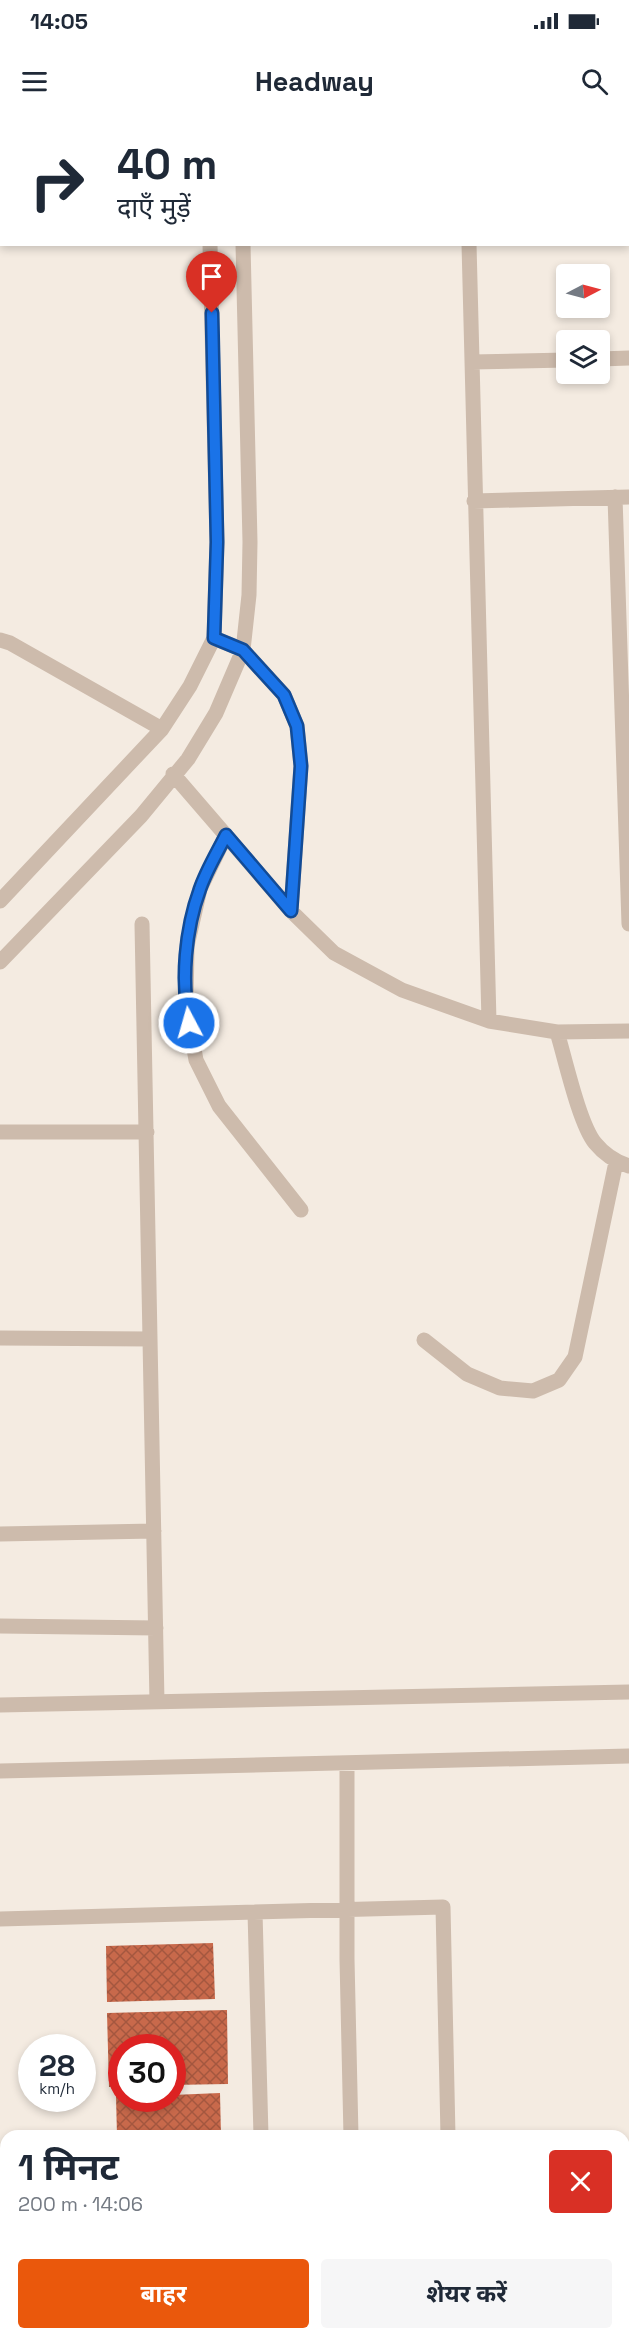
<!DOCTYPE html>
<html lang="hi">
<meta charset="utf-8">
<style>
body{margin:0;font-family:"Space Grotesk","Noto Sans Devanagari",sans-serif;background:#f6f6f7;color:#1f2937;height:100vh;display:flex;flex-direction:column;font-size:22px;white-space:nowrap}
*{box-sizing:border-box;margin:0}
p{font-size:20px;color:#747a83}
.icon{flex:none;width:33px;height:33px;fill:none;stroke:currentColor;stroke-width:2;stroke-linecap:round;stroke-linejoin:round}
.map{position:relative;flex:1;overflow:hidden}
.panel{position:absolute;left:0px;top:2010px;width:630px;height:210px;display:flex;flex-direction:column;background:#fff;border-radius:18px 18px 0 0;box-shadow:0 3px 9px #0003}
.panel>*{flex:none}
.hud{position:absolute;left:0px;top:0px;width:630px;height:126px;box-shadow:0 3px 9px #0003;background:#fff;color:#1f2937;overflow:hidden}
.needle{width:39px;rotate:84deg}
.controls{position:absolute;left:556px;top:144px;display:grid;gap:12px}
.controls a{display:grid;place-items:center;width:54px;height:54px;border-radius:6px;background:#fff;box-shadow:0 3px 9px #0003;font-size:30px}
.speed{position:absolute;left:18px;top:1914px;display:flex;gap:12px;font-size:30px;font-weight:700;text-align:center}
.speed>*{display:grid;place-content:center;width:78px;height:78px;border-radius:50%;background:#fff;box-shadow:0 3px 9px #0003;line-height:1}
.speed small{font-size:15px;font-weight:400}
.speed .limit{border:9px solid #d22;background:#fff;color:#111}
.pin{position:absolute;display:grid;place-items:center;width:51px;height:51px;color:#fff;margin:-62px -26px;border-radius:50% 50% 50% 0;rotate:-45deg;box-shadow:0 0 6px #0007}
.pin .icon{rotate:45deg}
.me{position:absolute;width:66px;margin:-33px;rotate:354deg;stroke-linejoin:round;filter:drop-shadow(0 0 4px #0008)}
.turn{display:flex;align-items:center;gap:21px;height:126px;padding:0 18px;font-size:27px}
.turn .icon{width:78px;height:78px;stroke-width:2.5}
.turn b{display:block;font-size:42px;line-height:51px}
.round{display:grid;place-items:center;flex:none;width:63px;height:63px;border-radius:6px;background:#f6f6f7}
.overview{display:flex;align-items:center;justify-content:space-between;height:102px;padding:0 18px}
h1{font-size:36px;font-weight:700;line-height:45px}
.action{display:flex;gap:12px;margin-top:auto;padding:12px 18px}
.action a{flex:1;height:69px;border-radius:6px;background:#ea580c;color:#fff;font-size:24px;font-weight:700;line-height:69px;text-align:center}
.action a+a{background:#f6f6f7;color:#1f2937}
.status{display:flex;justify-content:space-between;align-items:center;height:42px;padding:0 30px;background:#fff;direction:ltr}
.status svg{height:16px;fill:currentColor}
header{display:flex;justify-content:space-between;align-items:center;height:78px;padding:0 18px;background:#fff;font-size:27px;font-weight:700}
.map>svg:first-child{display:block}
.building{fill:url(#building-cross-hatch)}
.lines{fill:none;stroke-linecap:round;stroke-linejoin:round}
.minor{stroke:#cdbbac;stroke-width:15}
.route-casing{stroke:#114b97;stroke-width:15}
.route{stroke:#1a73e8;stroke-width:10}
</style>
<div class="status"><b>14:05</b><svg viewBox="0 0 49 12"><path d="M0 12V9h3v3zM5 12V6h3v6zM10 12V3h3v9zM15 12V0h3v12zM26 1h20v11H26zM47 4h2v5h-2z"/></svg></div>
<header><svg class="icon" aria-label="menu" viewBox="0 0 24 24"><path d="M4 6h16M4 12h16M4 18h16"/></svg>Headway<svg class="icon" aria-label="search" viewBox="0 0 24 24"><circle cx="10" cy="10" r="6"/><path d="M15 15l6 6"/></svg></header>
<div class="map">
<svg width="629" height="2220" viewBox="0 0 629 2220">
<defs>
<pattern id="building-cross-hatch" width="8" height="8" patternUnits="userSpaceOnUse" patternTransform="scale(1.5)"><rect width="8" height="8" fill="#c8694b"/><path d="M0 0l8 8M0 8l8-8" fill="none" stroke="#a4573f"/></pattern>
</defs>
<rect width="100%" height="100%" fill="#f4ebe1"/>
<path class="building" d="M213,1823L215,1879L107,1882L106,1826Z
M227,1890L228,1964L172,1965V1928H122V1966L109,1967L107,1893Z
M220,1973L221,2016H117L116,1976H122V1978H172V1975Z
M0,2051H6V2097H1Z
M43,2214H103V2220H43Z
M122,2214H235V2220H123Z"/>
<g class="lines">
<path class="minor" d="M207,0V2
M240,0V2
M466,0V2
M628,108H629
M469,124L489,901
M600,239L629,238
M472,242L567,240
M615,377L629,804
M474,381L629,377
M214,518L243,530L284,575L297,606L301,646L291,791
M0,520L10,523L162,609
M173,654L291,791L334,833L402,870L489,901L557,912L629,911
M226,715L200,769L187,826L186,884L196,940L219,986L301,1090
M0,781L162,609L190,566L214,518L217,422L210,124
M142,804L157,1582
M0,842L141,696L188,639L216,593L243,530L249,475L250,422L243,124
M557,912C565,938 579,1003 595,1023C604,1034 616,1042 629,1046
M0,1012H147
M0,1218L150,1219
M424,1220L467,1254L500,1268L533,1271L559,1260L575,1237L616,1042
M0,1414L154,1411
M0,1506L156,1508
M0,1585L629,1572
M347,1643V1839L351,2016
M0,1651L629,1636
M255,1792L261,2016
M0,1799L443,1787L448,2016
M266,2214L267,2220
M356,2214V2220
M452,2214V2220"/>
</g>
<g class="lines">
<defs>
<path id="route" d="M189,903C181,860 185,810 200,769C206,751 217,733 226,715L291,791L301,646L297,606L284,575L243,530L214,518L217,422L212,193"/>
</defs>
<use href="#route" class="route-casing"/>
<use href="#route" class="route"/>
</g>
</svg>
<div class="controls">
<a><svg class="needle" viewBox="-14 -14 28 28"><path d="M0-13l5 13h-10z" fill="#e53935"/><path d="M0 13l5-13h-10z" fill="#747a83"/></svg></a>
<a><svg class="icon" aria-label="layers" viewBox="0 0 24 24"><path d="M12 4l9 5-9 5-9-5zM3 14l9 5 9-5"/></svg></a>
</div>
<div class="speed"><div>28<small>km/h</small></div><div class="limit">30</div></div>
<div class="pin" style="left:212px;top:193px;background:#d93025"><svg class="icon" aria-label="arrive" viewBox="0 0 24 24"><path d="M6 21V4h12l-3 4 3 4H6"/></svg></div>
<svg class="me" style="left:189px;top:903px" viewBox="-20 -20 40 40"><circle r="17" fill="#1a73e8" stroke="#fff" stroke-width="3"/><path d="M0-11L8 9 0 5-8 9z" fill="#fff"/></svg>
<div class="hud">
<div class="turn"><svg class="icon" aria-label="right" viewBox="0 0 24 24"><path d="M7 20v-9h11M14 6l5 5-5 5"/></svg><div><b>40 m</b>दाएँ मुड़ें</div></div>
</div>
<section class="panel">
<div class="overview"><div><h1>1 मिनट</h1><p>200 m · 14:06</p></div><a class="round" style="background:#d93025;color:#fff"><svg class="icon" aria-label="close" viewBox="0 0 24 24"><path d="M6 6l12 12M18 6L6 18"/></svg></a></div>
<div class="action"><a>बाहर</a><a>शेयर करें</a></div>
</section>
</div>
